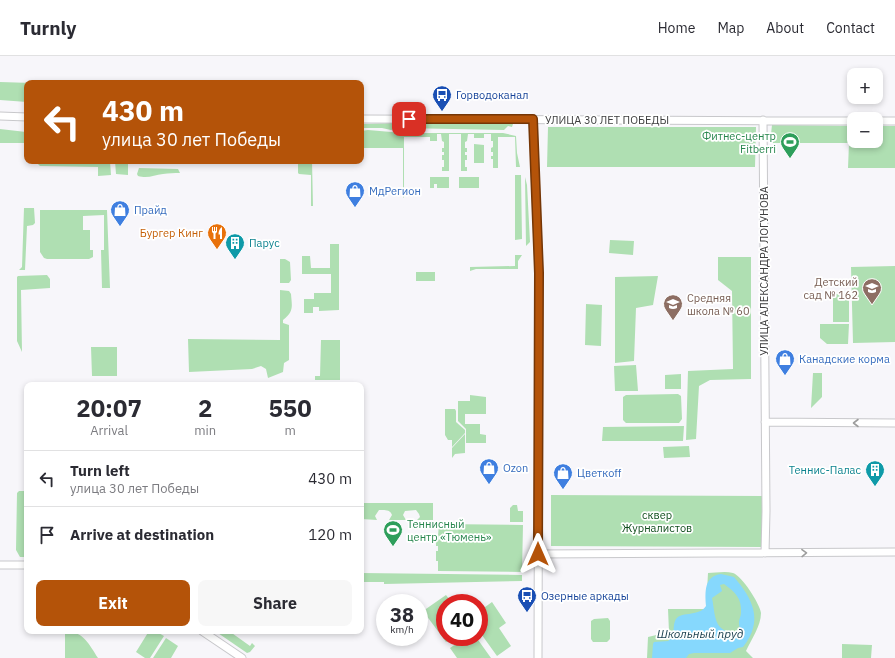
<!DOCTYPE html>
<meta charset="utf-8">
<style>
body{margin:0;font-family:"IBM Plex Sans",sans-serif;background:#f7f7f7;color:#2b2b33;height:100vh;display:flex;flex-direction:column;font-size:15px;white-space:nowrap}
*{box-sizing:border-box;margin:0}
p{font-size:13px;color:#7c7c81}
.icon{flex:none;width:22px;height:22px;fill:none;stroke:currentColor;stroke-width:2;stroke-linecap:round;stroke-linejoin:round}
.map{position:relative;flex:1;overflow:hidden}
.drawer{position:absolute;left:24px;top:326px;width:340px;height:252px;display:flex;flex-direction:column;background:#fff;border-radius:8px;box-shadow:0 2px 6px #0003}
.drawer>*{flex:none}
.hud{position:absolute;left:24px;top:24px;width:340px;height:84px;border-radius:8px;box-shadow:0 2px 6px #0003;background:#b45309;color:#fff;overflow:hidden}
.buttons{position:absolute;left:847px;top:12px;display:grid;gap:8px}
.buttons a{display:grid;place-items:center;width:36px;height:36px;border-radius:8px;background:#fff;box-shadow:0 2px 6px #0003;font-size:20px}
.speed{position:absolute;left:376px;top:538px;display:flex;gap:8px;font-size:20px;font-weight:700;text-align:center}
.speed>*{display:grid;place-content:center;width:52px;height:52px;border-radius:50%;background:#fff;box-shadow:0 2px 6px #0003;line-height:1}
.speed small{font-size:10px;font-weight:400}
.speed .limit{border:6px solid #d22;background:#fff;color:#111}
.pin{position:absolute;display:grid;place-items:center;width:34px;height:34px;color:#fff;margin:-17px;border-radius:8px;box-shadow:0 2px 6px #0006}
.me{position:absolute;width:44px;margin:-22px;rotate:0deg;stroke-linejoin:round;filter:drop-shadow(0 0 3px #0008)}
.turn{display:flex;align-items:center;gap:14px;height:84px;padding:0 12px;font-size:18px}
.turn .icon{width:52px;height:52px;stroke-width:2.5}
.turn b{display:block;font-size:28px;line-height:34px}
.eta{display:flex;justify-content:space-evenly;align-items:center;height:68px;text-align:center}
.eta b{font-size:24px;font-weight:700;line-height:28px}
.cta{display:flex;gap:8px;margin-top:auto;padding:8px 12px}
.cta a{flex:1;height:46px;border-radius:8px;background:#b45309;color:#fff;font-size:16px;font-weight:700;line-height:46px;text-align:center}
.cta a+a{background:#f7f7f7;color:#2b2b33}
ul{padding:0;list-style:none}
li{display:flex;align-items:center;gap:12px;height:56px;padding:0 12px;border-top:1px solid #e1e1e2}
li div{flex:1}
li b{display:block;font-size:15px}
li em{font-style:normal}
header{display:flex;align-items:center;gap:24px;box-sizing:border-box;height:56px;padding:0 20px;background:#fff;border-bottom:1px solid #e1e1e2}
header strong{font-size:19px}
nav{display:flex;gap:22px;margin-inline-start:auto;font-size:14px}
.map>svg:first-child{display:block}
.green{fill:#afdfb2}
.water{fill:#86d8fd;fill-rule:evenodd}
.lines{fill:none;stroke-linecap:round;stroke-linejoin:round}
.minor-casing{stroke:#c8c8cb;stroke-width:9}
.minor{stroke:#fff;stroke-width:7}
.oneway{stroke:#9e9e9e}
.route-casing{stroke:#753606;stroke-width:10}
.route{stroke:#b45309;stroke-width:7}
.labels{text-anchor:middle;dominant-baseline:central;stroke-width:3.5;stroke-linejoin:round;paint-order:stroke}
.transit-label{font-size:11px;fill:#164399;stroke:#fff;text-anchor:start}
.street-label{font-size:11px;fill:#3d3d3e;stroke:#fff}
.leisure-label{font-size:11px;fill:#27864d;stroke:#fff;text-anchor:end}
.shop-label{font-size:11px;fill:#366cbe;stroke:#fff;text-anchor:start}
.food-label{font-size:11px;fill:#c56008;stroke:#fff;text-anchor:end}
.culture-label{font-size:11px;fill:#0d838f;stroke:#fff;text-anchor:start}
.education-label{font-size:11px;fill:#785e54;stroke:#fff;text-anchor:end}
.park-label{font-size:11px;fill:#0f4d1c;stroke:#fff}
.water-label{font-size:12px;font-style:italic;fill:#163c4b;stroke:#fff}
</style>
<header>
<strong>Turnly</strong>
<nav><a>Home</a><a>Map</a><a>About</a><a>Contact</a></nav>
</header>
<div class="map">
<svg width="895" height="602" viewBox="0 0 895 602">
<rect width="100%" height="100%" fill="#f7f6fa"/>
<path class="green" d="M0,26L32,27H27V46L0,44Z
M394,67C404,69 420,66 427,68H513L512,71L508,70L504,74L402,72L391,74L382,72H361L364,68Z
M772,69L854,70V85H876V70H895V112H848L849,87H770Z
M548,71H756L755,111H547Z
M0,73L26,76V87H0Z
M368,74L403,77H503L516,80L517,97L520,111H516L515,81H498V112H493V103H491V100H493V96H491V92L493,91V85H491V78H484V82H474V78H468L467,85L465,86V92H467V96H465V99H467V104H465V111H467V115H461V78H449V115H442V111H444V104H442V99H444V96H442V92H444V86L442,85L441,78H437V85H430V81H404V141L403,142V92H361V75Z
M474,88L484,89V107H474Z
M40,105H110L111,119L98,120V111L40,110L37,107V106Z
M115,105H128V119L116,118Z
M298,105H312L313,150H311V119L299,118L298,117Z
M139,112L178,113L180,117C174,117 169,117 163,118C154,119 148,123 138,120L137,118Z
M515,119H521L522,183L515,184Z
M430,121H449V132H437V128H434V132H430Z
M459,121H479V132H459Z
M525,121L527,129L530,186L526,190Z
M24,152H34L35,167L33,169L27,170L25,214H19L22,211Z
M40,154H107L110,232H102L101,194H104V159L83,160V174H90V194H93V201L89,203H47L44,202L40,196Z
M610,184L634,185L633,199L609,197Z
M330,188H339V254L319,255V251H313V257H304V243H314V237H331V218H302V200H310L311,212H330Z
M515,199H522L518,205V213H476L470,215V211L515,210Z
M718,201H751V323L710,324L699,330L696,383L686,384L688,315L733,313L732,235L718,224Z
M280,203H285L290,206L291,224L289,227H280Z
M895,210V286L853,287L851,211Z
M416,216H435V225H416Z
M47,219L50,223V232L21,234L22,296L17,285V221L18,220Z
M658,220L653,249L636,252L634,305L615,307V221Z
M280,234L289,235L291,238C292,251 294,255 283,264V267L289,269V304L284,307L283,316L268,322L266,313L261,310L252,313L189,316L188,283L280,284Z
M849,237V266H833V238Z
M586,248L602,249L601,290L585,289Z
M820,268H849L848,288H827L820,282Z
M321,284H340V324H315V320H320Z
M91,291H117V320H92Z
M636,309L638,335H615L614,310Z
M813,317H822V341L811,352Z
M681,318V333H665V319Z
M678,338L681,340L682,363L679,367H626L623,364V341L626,339Z
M470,339L486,341V358H465V368H480V378L486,379V387H466V373L458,365V345H470Z
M445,353H455V355L456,353V366L465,374V377L452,391V384H448L445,379Z
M684,370L683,385H602L603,371Z
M465,378V397L455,398L452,402V392Z
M689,390L690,401L664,402L663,391Z
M19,435H27V501H20L16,494L17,437Z
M551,439L762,440V491L551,490Z
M361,447H433V464H417L420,461L419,458L416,454L405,455L403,459L406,464H389L392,459C390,453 384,454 379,454L375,460L377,464L361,463L364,458L361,454Z
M513,449H517L518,455H523V466H510V452Z
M439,468L523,469L522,516L438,515V505H436V495H438V490H436V480H438Z
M361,517L522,519V525L384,528V526H361Z
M708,517C715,517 725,515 733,517C742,520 760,548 761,557C761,570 751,584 746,595L753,602H647L648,581L669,576L668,553H706Z
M446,539L452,547H445V581H453L446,586L423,555Z
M492,546L506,567L499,572L511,590L497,600L479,575V572L486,567L482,561L479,562V551L481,554Z
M608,562L610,565V583L607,586H593L591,583V565L594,563Z
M65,575C83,575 89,588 98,602H65Z
M149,575H155L164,580L150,602H145L136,596Z
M215,575H229L250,590L252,587L255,590L250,596L247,597Z
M466,581H476L491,602H457L450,592Z
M166,582L178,590L171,602H153Z
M842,588L872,589L871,602H842Z"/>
<path class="water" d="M721,518L734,521C753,543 764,565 743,591L738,592L730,597H694L689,598L686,602H652L653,588L654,586L668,585L673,581C674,576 673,570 675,565C679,554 698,562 706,550C705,536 704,520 721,518ZM724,528C735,536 742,542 741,557C741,560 739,563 739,566C739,573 741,571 739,579L735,581L730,580C726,574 724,575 720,571C714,565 714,551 712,542L722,535L720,529Z"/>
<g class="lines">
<defs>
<path id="minor" d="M0,60L27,61
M361,63L854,65
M533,63L539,217L538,602
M763,64L766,455L765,497
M876,65H895
M765,366L895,367
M538,498L895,496
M0,509H27
M202,575L242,602"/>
</defs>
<use href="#minor" class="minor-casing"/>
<use href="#minor" class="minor"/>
</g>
<defs><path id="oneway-chevron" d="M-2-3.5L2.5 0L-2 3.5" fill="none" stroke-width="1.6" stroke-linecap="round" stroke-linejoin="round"/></defs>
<g class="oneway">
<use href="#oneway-chevron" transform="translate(856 367) rotate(-180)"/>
<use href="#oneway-chevron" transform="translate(804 497) rotate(-1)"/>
</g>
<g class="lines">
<defs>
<path id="route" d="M409,63H533L539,217L538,498"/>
</defs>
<use href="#route" class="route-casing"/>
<use href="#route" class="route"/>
</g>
<defs>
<symbol id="bus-pin" viewBox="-11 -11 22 30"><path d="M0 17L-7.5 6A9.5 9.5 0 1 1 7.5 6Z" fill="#1a4fb4" stroke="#fff"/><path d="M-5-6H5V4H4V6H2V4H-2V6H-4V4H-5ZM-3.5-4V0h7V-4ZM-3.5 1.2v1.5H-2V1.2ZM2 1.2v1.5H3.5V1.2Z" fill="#fff"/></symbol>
<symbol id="stadium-pin" viewBox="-11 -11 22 30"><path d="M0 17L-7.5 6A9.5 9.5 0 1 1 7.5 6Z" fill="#2e9e5b" stroke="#fff"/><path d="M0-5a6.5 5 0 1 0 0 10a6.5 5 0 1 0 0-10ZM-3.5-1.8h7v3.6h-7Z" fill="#fff"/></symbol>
<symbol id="shop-pin" viewBox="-11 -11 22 30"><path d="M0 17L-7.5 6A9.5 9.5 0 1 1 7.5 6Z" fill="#3f7fe0" stroke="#fff"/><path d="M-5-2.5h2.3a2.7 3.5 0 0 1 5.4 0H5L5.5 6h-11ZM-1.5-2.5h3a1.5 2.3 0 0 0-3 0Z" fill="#fff"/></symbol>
<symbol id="restaurant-pin" viewBox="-11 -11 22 30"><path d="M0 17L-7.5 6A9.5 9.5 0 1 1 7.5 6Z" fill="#e8710a" stroke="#fff"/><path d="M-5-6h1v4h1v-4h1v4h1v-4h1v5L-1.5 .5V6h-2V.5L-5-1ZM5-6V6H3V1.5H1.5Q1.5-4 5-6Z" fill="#fff"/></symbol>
<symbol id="building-pin" viewBox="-11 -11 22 30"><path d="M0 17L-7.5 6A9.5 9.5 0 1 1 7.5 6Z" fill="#0f9aa8" stroke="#fff"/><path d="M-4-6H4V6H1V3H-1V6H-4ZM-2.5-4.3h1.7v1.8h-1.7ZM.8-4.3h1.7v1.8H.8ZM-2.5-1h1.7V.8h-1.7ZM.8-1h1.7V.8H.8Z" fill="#fff"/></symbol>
<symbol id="school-pin" viewBox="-11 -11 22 30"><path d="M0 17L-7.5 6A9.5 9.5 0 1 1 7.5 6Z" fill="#8d6e63" stroke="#fff"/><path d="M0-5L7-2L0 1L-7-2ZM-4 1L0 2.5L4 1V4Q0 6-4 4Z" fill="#fff"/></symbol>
</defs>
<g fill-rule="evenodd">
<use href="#bus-pin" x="431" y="28" width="22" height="30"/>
<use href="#stadium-pin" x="779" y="75" width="22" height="30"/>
<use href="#shop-pin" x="344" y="124" width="22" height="30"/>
<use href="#shop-pin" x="109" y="143" width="22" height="30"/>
<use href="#restaurant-pin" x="206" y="166" width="22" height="30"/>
<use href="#building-pin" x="224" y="176" width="22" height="30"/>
<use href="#school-pin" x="861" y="221" width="22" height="30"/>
<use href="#school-pin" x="662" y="237" width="22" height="30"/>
<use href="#shop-pin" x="774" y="292" width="22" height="30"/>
<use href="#shop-pin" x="478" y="401" width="22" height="30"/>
<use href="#building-pin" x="864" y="403" width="22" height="30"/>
<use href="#shop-pin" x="552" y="406" width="22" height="30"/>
<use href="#stadium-pin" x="382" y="463" width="22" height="30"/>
<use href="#bus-pin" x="516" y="529" width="22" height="30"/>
</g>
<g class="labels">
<g class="transit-label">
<text x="456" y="39">Горводоканал</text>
<text x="541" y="540">Озерные аркады</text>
</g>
<g class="street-label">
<text x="607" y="64">УЛИЦА 30 ЛЕТ ПОБЕДЫ</text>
<text transform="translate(764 215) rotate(-90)">УЛИЦА АЛЕКСАНДРА ЛОГУНОВА</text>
</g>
<g class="leisure-label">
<text x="776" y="80">Фитнес-центр<tspan x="776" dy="13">Fitberri</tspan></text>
<text x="407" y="468" text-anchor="start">Теннисный<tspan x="407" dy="13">центр «Тюмень»</tspan></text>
</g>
<g class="shop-label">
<text x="369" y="135">МдРегион</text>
<text x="134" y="154">Прайд</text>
<text x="799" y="303">Канадские корма</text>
<text x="503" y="412">Ozon</text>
<text x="577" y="417">Цветкоff</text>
</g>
<g class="food-label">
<text x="203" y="177">Бургер Кинг</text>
</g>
<g class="culture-label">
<text x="249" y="187">Парус</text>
<text x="861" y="414" text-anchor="end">Теннис-Палас</text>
</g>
<g class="education-label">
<text x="858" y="226">Детский<tspan x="858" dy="13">сад № 162</tspan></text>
<text x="687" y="242" text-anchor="start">Средняя<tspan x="687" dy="13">школа № 60</tspan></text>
</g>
<g class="park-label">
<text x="657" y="459">сквер<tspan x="657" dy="13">Журналистов</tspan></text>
</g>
<g class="water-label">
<text x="700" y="577">Школьный пруд</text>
</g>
</g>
</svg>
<div class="buttons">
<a>+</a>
<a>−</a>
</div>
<div class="speed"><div>38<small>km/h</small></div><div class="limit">40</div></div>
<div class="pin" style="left:409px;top:63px;background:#d93025"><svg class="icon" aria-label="arrive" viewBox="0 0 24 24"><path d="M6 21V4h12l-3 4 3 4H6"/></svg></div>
<svg class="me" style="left:538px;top:498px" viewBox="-20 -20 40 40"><path d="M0-17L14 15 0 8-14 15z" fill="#b45309" stroke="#fff" stroke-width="4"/></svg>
<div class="hud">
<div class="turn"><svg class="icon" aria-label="left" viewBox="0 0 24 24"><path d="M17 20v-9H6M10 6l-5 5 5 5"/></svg><div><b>430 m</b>улица 30 лет Победы</div></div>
</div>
<section class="drawer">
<div class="eta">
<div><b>20:07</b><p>Arrival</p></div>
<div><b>2</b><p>min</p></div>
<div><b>550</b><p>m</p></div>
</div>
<ul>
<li><svg class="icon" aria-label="left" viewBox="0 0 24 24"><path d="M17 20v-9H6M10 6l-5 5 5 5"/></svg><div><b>Turn left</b><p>улица 30 лет Победы</p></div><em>430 m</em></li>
<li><svg class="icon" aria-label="arrive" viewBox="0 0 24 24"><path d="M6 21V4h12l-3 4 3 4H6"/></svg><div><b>Arrive at destination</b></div><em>120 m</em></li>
</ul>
<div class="cta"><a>Exit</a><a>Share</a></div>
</section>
</div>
